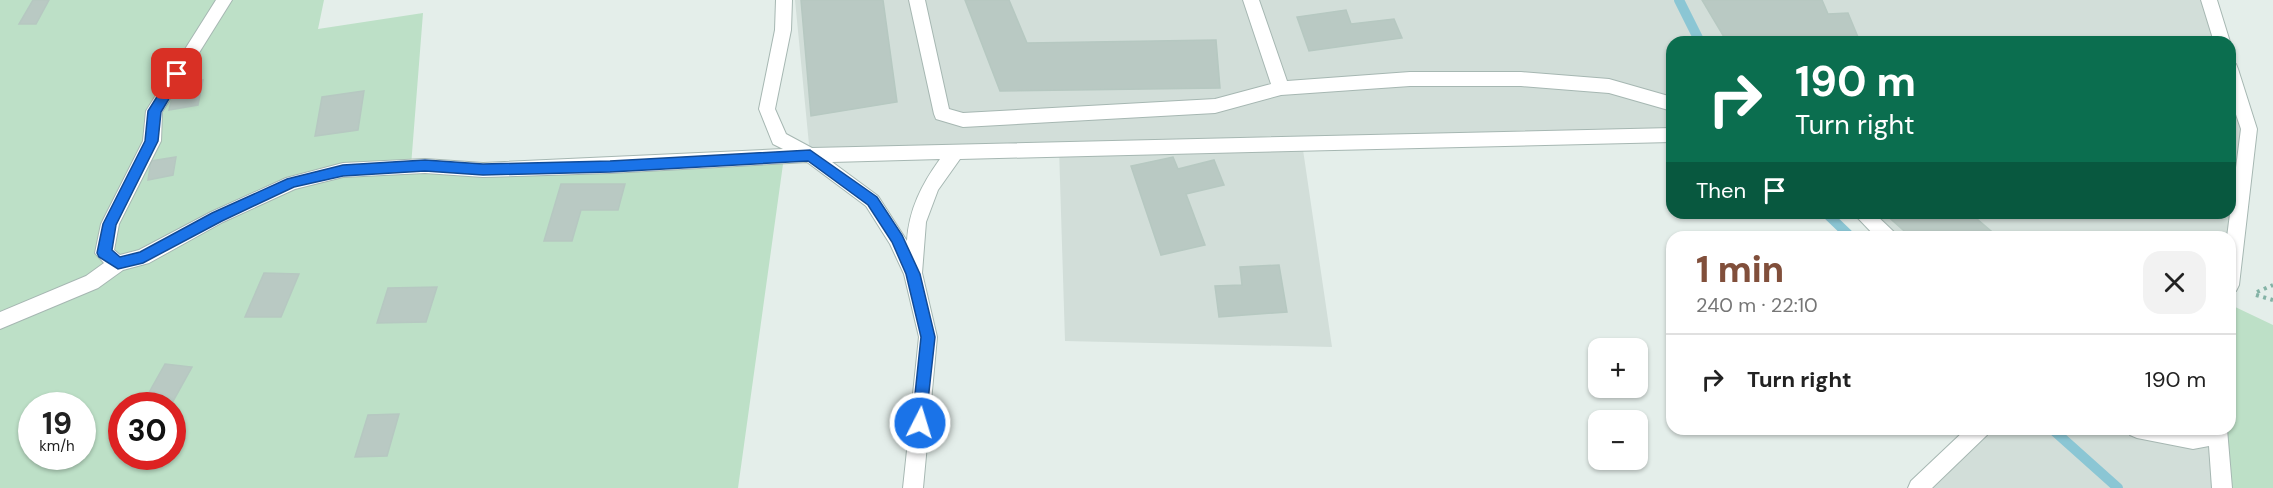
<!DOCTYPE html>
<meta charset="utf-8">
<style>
body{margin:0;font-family:"DM Sans",sans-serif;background:#f2f2f2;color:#222;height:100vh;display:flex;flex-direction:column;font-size:22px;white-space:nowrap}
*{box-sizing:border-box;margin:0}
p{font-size:20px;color:#767676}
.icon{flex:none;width:33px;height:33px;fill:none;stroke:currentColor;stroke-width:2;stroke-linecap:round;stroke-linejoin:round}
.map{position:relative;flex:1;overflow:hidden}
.details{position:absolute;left:1666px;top:231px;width:570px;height:204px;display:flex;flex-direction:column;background:#fff;border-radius:18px;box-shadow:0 2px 4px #0004}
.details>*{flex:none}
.banner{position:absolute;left:1666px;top:36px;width:570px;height:183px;border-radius:18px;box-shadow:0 2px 4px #0004;background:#0b6e4f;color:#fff;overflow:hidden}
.tools{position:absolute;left:1588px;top:338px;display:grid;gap:12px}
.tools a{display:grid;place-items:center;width:60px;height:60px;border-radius:12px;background:#fff;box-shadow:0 2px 4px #0004;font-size:30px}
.speed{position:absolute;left:18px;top:392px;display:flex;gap:12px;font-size:30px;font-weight:700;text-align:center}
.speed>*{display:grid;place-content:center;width:78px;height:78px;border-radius:50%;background:#fff;box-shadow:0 2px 4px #0004;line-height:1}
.speed small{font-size:15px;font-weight:400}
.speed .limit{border:9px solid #d22;background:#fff;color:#111}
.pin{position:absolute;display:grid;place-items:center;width:51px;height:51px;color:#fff;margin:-26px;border-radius:12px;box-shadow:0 3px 9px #0006}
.me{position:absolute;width:66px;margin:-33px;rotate:5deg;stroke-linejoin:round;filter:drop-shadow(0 0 4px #0008)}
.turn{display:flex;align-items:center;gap:21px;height:126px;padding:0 30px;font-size:27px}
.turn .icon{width:78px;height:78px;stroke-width:2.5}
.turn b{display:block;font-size:42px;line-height:51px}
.then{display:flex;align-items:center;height:57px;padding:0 30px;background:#0003;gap:12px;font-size:22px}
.round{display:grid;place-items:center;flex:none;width:63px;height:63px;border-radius:18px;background:#f2f2f2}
.head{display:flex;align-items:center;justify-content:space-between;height:102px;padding:0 30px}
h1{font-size:36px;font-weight:800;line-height:45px;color:#814f3b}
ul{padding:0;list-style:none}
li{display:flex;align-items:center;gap:18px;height:90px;padding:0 30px;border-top:2px solid #e0e0e0}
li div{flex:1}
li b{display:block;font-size:22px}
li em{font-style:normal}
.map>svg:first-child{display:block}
.built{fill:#d2ded9}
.green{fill:#bde0c7;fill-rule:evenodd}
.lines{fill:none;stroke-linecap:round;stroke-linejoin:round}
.stream{stroke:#8bc6d4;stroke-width:10}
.building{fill:#b9c9c3;stroke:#b6c8c1;stroke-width:1.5}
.minor-casing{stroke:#a6b7b2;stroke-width:2}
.path{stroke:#84b3a6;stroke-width:4;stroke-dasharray:3 4.5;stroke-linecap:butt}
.minor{fill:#fff;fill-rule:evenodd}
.route{fill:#1a73e8;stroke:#114b97;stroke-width:1.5}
</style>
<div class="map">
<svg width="2273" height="488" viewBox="0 0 2273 488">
<rect width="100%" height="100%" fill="#e4eeea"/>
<path class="built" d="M795,0H2209L2222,42H1672V135L1302,143L1332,347L1065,341L1059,148L810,155Z
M2231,69L2249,129L2231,301L2230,237H1888L1862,213H2230Z
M1980,429H2217V488H1918Z"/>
<path class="green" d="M0,0H324L318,29L423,13L411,166L784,157L738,488H0ZM32,405H82V456H32ZM122,405H172V456H122Z
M2231,305L2273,325V488H2222L2217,429H2230Z"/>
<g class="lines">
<path class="stream" d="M1679,0L1700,42
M1826,213L1851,237
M2052,429L2118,488"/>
</g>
<path class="building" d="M33,0H49L36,24H19Z
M801,0H883L897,102L811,116Z
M965,0H1009L1027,43L1216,40L1220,88L1000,91Z
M1702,0H1822L1828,14L1848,13L1860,42H1727Z
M1346,10L1351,24L1394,19L1402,38L1309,51L1297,17Z
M203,80L198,105L169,110L175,85Z
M364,91L358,130L315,136L322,97Z
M176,157L173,175L148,180L151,161Z
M1173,157L1178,169L1214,160L1224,185L1186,194L1205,245L1161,255L1131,166Z
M561,184H625L618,210H581L572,241H544Z
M1884,213H1970L1998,237H1911Z
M1279,265L1287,312L1219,317L1215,286L1242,285L1240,267Z
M264,273L299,274L281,317H245Z
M437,287L426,322L377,323L388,288Z
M165,364L192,367L171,405H142Z
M399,414L387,456L355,457L368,415Z"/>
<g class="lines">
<defs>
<path id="minor" d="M216,0H232L162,112L161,141L119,224L114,250L120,255L139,250L211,212L286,178L343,163L425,159L483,163L783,149L773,144L759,109L775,30L776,0H792L791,30L775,109L786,134L812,148L1672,128V142L960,159L938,190L926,222L922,273L937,337L923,488H903L919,337L904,274L890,244L866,206L807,162L610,173L483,177L425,173L343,177L295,189L223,222L149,263L123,270L98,288L0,329V312L86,276L104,263L95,253L101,224L143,141L146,111ZM940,159C922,184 909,209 907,241L878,196L832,162Z
M909,0H925L949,109L963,113L1215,99L1271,84L1243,0H1259L1287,81L1410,72H1521L1609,79L1672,97V111L1609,93L1521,86H1410L1281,95L1215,113L963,127L936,119L934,114Z
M2201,0H2217L2230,42H2214Z
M2230,63L2236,64L2238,69L2257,129L2239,285L2236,291L2230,293V237H2227L2241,129L2230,97Z
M1853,213H1874L1894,232L1897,237H1876Z
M1966,429H1990L1987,435L1932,488H1908L1911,481Z
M2127,429H2227L2232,488H2212L2209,446L2193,449L2137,438L2130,435Z"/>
</defs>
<use href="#minor" class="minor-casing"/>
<path class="path" d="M2257,292L2273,285
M2256,295L2273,300"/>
<use href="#minor" class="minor"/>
</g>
<path class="route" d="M177,69L184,74L161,112L158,141L116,225L112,250L120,257L140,252L212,213L287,179L343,165L425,160L483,164L610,161L810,150L877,197L902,235L920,274L935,337L925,428L920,430L914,428L912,423L921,337L906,274L892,242L868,205L808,161L610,172L483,175L425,171L343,176L294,187L222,221L143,263L118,269L99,257L97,253L103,224L145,141L148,111L173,71Z"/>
</svg>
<div class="tools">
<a>+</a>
<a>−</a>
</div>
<div class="speed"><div>19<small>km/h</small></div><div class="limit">30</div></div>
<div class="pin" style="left:177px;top:74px;background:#d93025"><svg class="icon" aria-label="arrive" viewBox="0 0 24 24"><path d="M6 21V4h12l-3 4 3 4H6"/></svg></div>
<svg class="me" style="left:920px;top:423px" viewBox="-20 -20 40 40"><circle r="17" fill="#1a73e8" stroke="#fff" stroke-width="3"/><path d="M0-11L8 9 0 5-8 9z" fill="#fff"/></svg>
<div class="banner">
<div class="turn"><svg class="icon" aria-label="right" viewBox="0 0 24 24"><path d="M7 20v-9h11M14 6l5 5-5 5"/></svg><div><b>190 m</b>Turn right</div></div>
<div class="then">Then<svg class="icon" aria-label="arrive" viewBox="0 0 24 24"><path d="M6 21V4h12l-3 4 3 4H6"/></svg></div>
</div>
<section class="details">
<div class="head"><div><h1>1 min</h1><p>240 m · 22:10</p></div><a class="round"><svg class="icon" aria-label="close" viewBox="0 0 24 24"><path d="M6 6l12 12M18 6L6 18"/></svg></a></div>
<ul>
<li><svg class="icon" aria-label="right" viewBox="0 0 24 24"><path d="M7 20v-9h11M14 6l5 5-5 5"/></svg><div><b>Turn right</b></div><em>190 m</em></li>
</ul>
</section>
</div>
